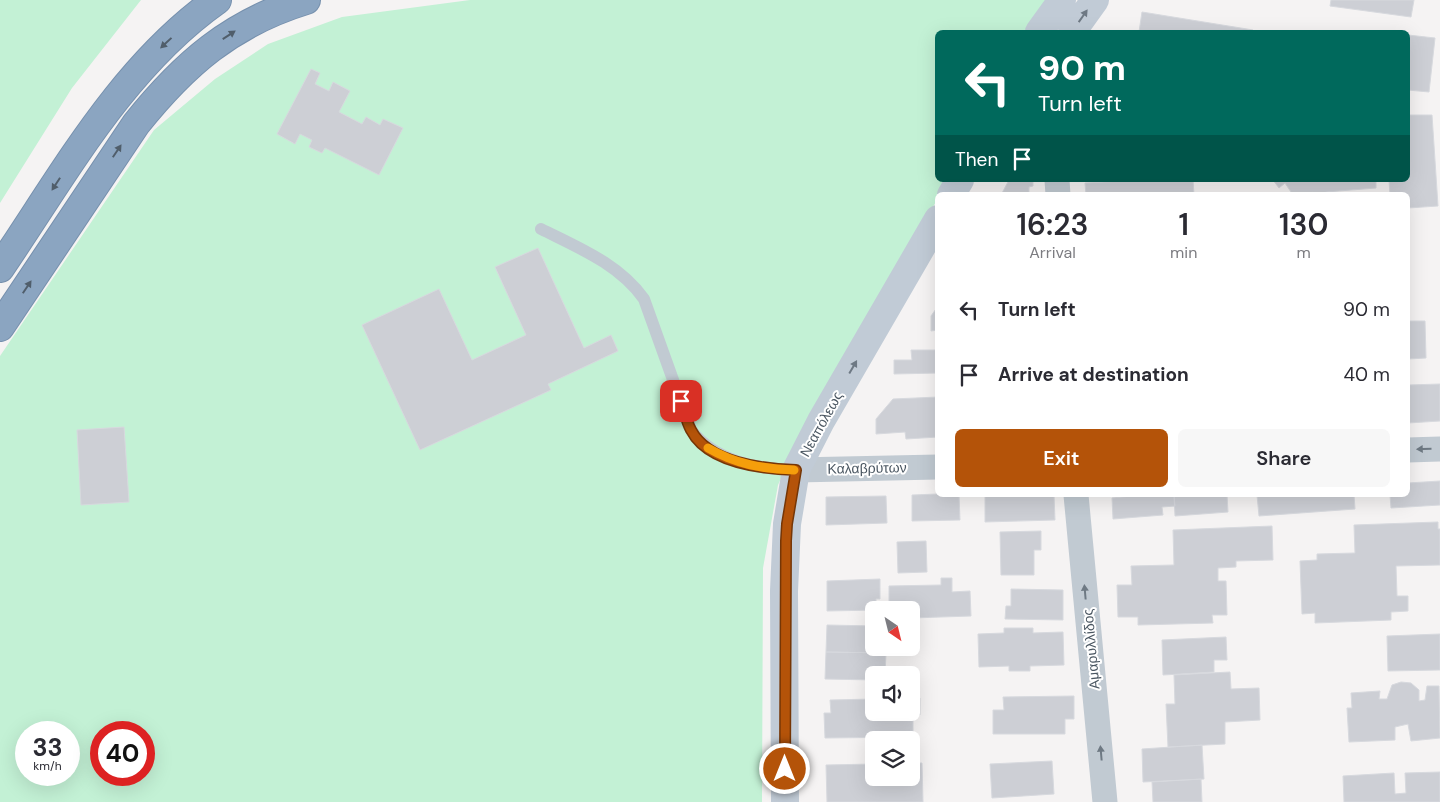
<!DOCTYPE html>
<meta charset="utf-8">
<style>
body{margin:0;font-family:"DM Sans",sans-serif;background:#f7f7f7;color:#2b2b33;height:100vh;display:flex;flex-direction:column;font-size:19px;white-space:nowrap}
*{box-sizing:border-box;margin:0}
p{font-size:16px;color:#7c7c81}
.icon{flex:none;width:28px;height:28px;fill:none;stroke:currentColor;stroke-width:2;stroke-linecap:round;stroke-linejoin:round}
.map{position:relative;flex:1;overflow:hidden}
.drawer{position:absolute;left:935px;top:192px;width:475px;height:305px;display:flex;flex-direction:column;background:#fff;border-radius:8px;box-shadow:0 5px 20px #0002}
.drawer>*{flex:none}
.guide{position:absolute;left:935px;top:30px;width:475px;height:152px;border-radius:8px;box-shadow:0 5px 20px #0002;background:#00695c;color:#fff;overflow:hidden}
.needle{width:32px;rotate:145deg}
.tools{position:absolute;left:865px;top:601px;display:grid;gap:10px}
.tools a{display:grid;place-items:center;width:55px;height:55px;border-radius:8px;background:#fff;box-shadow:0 5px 20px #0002;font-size:25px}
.speed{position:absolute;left:15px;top:721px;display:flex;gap:10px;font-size:25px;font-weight:700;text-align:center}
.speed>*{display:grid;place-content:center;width:65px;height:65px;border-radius:50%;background:#fff;box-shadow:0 5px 20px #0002;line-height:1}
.speed small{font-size:12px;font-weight:400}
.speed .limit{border:8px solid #d22;background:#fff;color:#111}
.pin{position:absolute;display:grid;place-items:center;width:42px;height:42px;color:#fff;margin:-21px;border-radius:10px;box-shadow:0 2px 8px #0006}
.me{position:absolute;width:55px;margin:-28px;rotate:0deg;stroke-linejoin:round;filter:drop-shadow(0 0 4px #0008)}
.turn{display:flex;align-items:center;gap:18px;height:105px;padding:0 20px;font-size:22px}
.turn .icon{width:65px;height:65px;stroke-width:2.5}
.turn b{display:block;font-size:35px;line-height:42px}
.then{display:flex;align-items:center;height:48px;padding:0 20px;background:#0003;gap:10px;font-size:19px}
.eta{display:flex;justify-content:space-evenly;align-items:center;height:85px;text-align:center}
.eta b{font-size:30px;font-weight:600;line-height:35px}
.cta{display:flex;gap:10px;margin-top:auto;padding:10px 20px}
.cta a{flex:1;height:58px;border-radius:8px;background:#b45309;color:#fff;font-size:20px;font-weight:600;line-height:58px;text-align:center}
.cta a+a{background:#f7f7f7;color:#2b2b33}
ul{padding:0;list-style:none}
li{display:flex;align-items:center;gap:15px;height:65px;padding:0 20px}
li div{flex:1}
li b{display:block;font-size:19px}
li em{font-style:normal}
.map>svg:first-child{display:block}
.green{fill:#c3f1d5;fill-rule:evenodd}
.building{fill:#cdcfd5;stroke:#d7d9de}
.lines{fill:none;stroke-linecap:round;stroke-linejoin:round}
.highway-casing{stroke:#7690ad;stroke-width:30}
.lane{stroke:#c1cad2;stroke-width:12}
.street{stroke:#c1cad2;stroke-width:25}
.secondary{stroke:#c1cbd6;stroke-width:28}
.highway{stroke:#8ba5c1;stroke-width:28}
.oneway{fill:#6e7984}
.oneway2{fill:#505e6b}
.oneway3{fill:#6e7983}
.route-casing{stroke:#753606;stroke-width:12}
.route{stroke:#b45309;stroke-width:9}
.slow{stroke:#f59e0b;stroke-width:9}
.labels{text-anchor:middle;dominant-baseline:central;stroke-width:4;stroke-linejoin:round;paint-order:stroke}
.street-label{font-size:14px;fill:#4a5661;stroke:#fff}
</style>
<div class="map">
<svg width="1440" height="802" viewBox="0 0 1440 802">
<rect width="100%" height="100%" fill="#f5f3f3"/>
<path class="green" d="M0,0H141L72,88L0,203Z
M470,0H1053L1032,32H938V180H949L938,195L937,200L809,416L778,485L763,568L762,802H0V356L154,130L215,79L268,44L342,17ZM26,732H69V775H26ZM101,732H144V775H101Z"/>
<path class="building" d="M1331,0H1414L1411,17L1330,6Z
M1142,12L1253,30V32H1139Z
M1408,35L1435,38L1429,92L1408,90Z
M311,69L320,73L315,84L329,91L333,82L350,91L339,112L362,124L366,117L380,125L383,119L403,128L379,175L325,148L322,153L309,147L312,140L300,134L295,144L277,134Z
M1408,115H1432L1438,206L1408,208V195H1390L1389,180H1408Z
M1009,180H1033V186L1029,187V195H1001Z
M1142,180H1193L1194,195H1086L1085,183Z
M1273,180H1376V188L1326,192L1322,195H1314L1313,192L1309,195H1293L1285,183L1279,188Z
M538,248L584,348L611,335L618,351L548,384L551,390L420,450L362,325L439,289L472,360L526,335L495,267Z
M938,306V330L931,331V316Z
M1408,321H1425L1426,358L1408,359Z
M911,350H938V373L894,374V360H912Z
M1440,384V421L1408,423V385Z
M938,397V437L906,439L905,432L876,434V419L893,399Z
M124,427L129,502L81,505L77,430Z
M1440,481V505L1391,508L1390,495H1408V483Z
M938,494L959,495L960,520L912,521V495Z
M1054,495L1055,520L985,522V496Z
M1142,495H1174L1175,506L1162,507L1163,515L1113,519L1112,498Z
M1191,495H1227L1228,512L1175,516L1174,496Z
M1257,495H1354L1355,509L1259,516Z
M886,496L887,523L826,525V497Z
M1438,522V529H1440V565L1396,566L1397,596H1408V611L1391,612V620L1315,623V613L1302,614L1300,561L1317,560V554L1355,553L1354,525Z
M1272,526L1273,560L1236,561V567L1218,568V581H1226L1227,615H1212L1213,623L1138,625V617H1118L1117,585H1132L1131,566L1174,565L1173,530Z
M1041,531V550H1034V575H1001L1000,532Z
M926,541L927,572L898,573L897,542Z
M941,578H952V592L970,591L971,616L911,618V610H889V586L941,585Z
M880,579V599H876V610L827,611V581Z
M1011,589L1063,590V620L1005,619L1006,606H1011Z
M827,625L874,626V648H886V653L826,652Z
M1004,628H1033V633L1063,632L1064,665L1030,666V671H1009V666L979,667L978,634L1004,633Z
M1440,634V670L1388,671L1387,636Z
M1226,637L1227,660H1214V672L1163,675L1162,640Z
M826,652L886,653L885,675H874V680L825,679Z
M1230,672L1231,689L1259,688L1260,720L1225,722V744L1168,747L1166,704H1175L1174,675Z
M1401,682L1411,683L1419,690V701L1425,700L1427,686H1439L1440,738L1411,741L1408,724L1395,727V740L1349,742L1347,708H1352L1351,693L1380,691L1379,699H1387L1392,685Z
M1074,696V719H1065V734H993V710H1004L1003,697Z
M911,698H920V715H913V737L825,738L824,713H831L830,700L874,699V712H911Z
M1202,745L1204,779L1143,782L1142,749Z
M1052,761L1054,794L992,798L990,764Z
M911,763H922L923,802H827L826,765L874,764V778H911Z
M1440,772V802H1344L1343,776L1394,773L1395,794L1406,793L1405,773Z
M1201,779L1202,802H1153L1152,782Z"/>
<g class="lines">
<defs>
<path id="highway" d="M0,268C64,174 122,67 217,0
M0,327L136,124C184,64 231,23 306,0"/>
</defs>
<use href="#highway" class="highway-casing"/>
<path class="lane" d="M541,229C579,248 619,264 644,299L691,430C716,462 757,469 796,470"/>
<path class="street" d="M1057,180L1058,195
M1408,450L1440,449
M796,470L938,467
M1076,495L1105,802"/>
<path class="secondary" d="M1039,32L1062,0
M1072,32L1095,0
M951,195L960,180
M785,802L784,591L787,524L796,470L821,421L938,219"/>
<use href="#highway" class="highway"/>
</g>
<defs><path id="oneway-solid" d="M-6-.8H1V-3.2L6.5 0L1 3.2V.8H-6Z" transform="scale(1.25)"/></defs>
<g class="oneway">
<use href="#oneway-solid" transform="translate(1083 16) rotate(-55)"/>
<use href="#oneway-solid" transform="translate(853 367) rotate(-60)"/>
</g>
<g class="oneway2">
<use href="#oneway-solid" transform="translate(229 35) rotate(-33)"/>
<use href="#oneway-solid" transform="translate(166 43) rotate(137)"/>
<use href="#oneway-solid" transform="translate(117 151) rotate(-56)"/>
<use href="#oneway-solid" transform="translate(56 184) rotate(123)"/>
<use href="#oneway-solid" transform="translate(27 287) rotate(-56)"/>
</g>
<g class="oneway3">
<use href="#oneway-solid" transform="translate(1424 449) rotate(178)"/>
<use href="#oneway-solid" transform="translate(1085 592) rotate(-95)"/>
<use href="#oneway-solid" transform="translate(1101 753) rotate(-95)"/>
</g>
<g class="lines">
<defs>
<path id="route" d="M681,401C684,410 686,421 691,430C708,463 763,469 796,470L787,524L786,541L785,769"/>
</defs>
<use href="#route" class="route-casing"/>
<use href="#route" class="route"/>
<path class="slow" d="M708,448C735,464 763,469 794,470"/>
</g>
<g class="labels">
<g class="street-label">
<text transform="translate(821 424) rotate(-61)">Νεαπόλεως</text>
<text transform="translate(867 468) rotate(-1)">Καλαβρύτων</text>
<text transform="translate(1091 649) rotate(-95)">Αμαρυλλίδος</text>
</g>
</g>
</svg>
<div class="tools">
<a><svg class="needle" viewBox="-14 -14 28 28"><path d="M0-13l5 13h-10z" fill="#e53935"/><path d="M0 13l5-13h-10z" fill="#7c7c81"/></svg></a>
<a><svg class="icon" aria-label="sound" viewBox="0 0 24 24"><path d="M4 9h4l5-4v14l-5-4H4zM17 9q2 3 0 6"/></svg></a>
<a><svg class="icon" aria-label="layers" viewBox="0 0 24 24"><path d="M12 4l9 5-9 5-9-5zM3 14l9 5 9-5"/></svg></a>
</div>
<div class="speed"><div>33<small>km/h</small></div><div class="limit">40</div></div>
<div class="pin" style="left:681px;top:401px;background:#d93025"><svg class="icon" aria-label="arrive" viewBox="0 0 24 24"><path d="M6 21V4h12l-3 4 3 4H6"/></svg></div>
<svg class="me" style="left:785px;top:769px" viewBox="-20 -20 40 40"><circle r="17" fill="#b45309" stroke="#fff" stroke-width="3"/><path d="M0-11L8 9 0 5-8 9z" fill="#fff"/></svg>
<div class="guide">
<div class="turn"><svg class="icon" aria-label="left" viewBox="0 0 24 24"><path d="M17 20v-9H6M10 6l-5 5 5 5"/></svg><div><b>90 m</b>Turn left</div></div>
<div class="then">Then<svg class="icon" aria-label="arrive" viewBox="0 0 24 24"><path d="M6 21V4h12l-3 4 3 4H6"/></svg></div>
</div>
<section class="drawer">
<div class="eta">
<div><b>16:23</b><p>Arrival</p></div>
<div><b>1</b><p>min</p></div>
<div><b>130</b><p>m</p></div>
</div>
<ul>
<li><svg class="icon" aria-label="left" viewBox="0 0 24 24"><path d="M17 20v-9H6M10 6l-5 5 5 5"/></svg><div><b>Turn left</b></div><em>90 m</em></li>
<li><svg class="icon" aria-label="arrive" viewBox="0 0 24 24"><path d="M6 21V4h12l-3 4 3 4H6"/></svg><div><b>Arrive at destination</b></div><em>40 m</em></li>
</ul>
<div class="cta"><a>Exit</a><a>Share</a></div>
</section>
</div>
